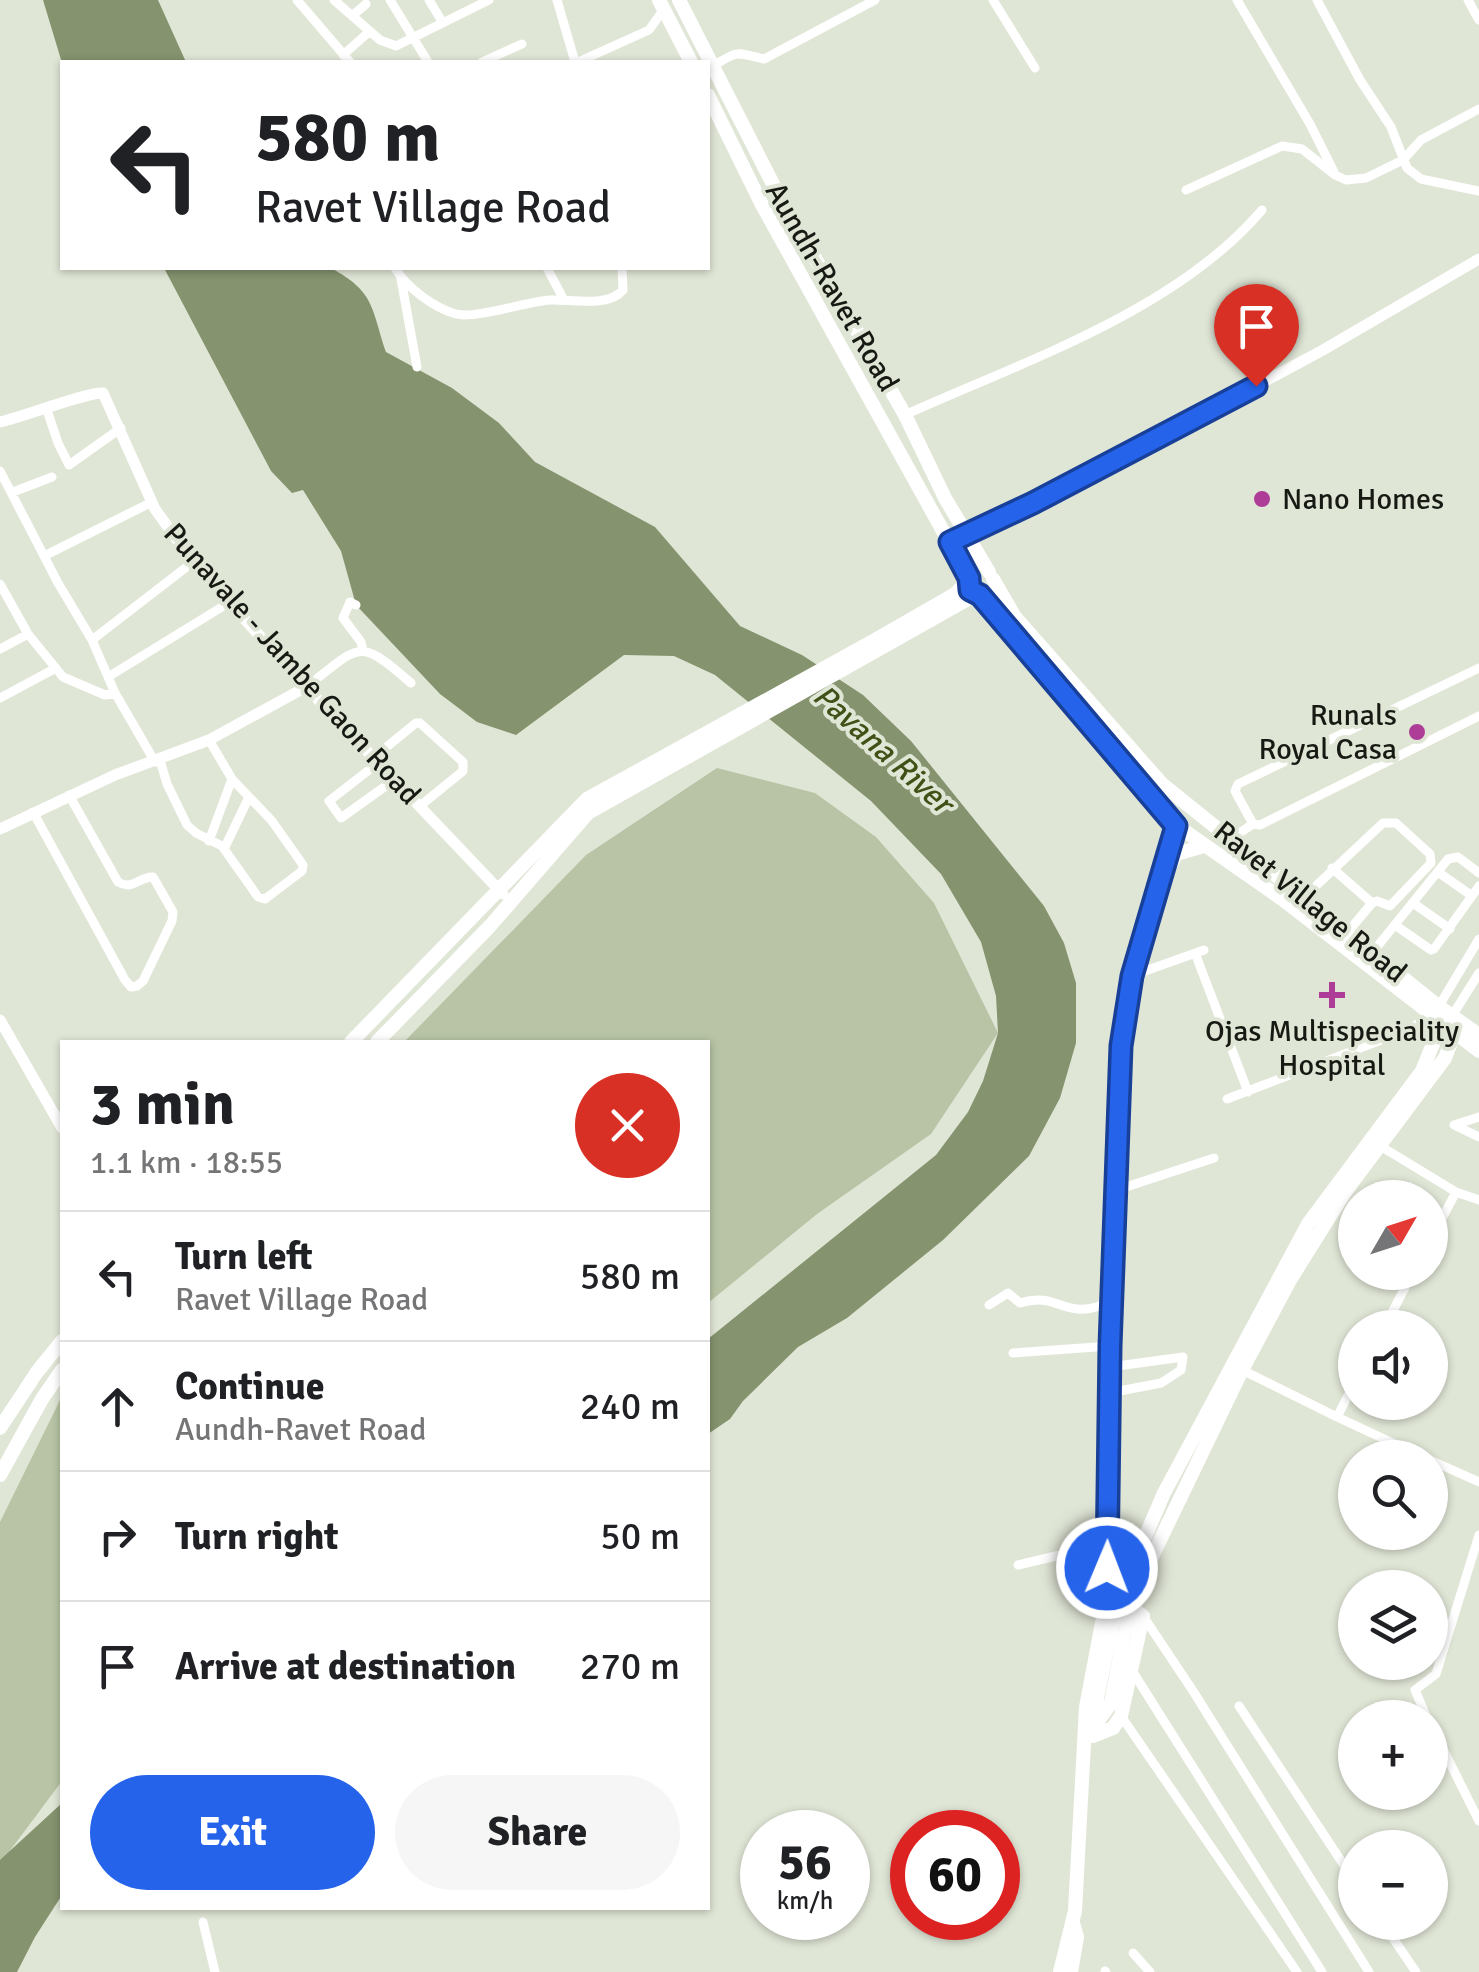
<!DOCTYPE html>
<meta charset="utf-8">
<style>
body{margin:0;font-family:Signika,sans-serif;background:#f6f6f6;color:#202124;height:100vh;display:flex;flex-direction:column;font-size:38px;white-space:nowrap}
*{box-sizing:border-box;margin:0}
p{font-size:32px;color:#757577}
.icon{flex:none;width:55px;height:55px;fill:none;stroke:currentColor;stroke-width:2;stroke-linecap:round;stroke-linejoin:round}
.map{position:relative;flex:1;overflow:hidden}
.sheet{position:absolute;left:60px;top:1040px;width:650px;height:870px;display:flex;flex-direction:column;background:#fff;border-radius:0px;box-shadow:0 2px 8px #0004}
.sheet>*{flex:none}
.top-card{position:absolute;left:60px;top:60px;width:650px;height:210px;border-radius:0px;box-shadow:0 2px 8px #0004;background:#fff;color:#202124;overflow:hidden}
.needle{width:65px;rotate:51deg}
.buttons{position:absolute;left:1338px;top:1180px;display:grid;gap:20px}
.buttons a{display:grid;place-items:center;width:110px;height:110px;border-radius:50%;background:#fff;box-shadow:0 2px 8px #0004;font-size:50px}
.speed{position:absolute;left:740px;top:1810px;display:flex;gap:20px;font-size:50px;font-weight:700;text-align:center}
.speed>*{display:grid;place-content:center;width:130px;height:130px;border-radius:50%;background:#fff;box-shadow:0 2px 8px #0004;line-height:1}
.speed small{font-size:25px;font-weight:400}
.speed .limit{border:15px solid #d22;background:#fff;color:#111}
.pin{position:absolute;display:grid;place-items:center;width:85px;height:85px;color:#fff;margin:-102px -42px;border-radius:50% 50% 50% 0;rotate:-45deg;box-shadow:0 0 10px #0007}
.pin .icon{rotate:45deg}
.me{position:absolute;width:110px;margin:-55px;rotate:1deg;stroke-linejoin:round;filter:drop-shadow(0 0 8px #0008)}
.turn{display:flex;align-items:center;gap:35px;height:210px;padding:0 30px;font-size:45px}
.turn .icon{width:130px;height:130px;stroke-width:2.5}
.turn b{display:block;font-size:70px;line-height:85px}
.round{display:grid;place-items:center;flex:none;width:105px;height:105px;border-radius:52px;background:#f6f6f6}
.headline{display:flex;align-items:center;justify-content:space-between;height:170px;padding:0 30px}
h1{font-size:60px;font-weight:800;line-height:75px}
.primary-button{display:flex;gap:20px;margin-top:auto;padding:20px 30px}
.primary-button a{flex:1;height:115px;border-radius:60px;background:#2563eb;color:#fff;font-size:40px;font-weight:800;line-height:115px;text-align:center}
.primary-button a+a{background:#f6f6f6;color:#202124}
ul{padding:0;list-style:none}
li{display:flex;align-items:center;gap:30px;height:130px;padding:0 30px;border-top:2px solid #e0e0e0}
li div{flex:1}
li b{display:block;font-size:38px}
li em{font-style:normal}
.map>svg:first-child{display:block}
.green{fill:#b8c4a5}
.water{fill:#85936e}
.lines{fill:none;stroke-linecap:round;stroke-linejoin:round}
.minor{stroke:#fff;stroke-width:9}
.tertiary{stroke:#fff;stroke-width:11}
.primary{stroke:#fff;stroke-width:14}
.route-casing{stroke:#184099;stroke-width:25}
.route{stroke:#2563eb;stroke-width:18}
.poi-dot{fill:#ae3d98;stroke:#e0e6d6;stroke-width:4}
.labels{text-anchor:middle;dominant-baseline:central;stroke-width:8;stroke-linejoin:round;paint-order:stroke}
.street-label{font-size:30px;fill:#171913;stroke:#e0e6d6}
.poi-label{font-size:30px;fill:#171913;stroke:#e0e6d6;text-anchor:start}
.water-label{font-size:32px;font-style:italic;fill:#3f5116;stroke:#e0e6d6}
</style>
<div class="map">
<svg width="1479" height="1972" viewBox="0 0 1479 1972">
<rect width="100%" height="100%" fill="#e0e6d6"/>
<path class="green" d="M717,768L815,793L876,837L934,903L998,1033L931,1134L817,1214L708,1303V1042H404L586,855Z
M62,1396V1781L0,1864V1522Z"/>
<path class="water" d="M43,0H158L186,62L62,63Z
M164,268H331C375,292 371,307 386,352L452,388L499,423L535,462L655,527L740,626L802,655L863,695L911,741L1044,906L1064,943L1076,983V1043L1060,1098L1029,1156L943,1240L847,1318L798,1347L743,1401L730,1419L708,1434V1339L936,1155L968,1112L983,1081L998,1033L996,996L981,942L941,874L871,801L715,675L674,656L624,655L516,735L477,722L440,694L356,605L341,551L303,490L292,493L271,471Z
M62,1803V1895L35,1937L17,1972H0V1860Z"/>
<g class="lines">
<path class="minor" d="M297,0L350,62
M334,0L380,40L396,46L489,0
M390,0L428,62
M429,0L443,23
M557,0L575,62
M993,0L1035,68
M1237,0L1310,124L1334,172
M1317,0L1360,80L1391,127L1407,168L1421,179L1479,191
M1468,0L1479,20
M352,16L366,4
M343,55L370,31
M482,62L522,44
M578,62L649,30L664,9
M713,66C741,49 735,53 764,59L875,0
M1186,190L1282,146L1302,149L1335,175L1346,180L1366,178L1403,160L1421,140L1479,109
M395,268C406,287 434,308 456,314C474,319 526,302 549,300C571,299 608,308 623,290L622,268
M547,268L564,300
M401,279L417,367
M47,410L58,443L69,465L121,428
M905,415C1024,361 1176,311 1262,210
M0,471L58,583L92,640L115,693L155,762
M13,492L52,477
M44,556L152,502
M0,584L28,634L63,677L105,695L115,693
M356,605L350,602L343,618L361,642L363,650
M92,640L193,562
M0,649L28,634
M108,677L230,602
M306,687C361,646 356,635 411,683
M0,698L56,668
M209,740L232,779L209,841
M373,758L416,723H420L463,762V771L420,806
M160,760L167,784L187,825L196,833L222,846L258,897L265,899L302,871L303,865L272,821L232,779
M378,763L329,801L341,818L394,780
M33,812L125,980L131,987L137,986L143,981L172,921L173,912L153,877C140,876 133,891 118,882L69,795
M1253,824L1235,791L1238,784L1479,668
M1229,840L1253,824L1260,825L1479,716
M224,849L249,797
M1332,868L1372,903
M1438,872L1472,896
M1303,898L1383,823H1396L1430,854L1431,863L1390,906L1377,901L1372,903L1347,933
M1413,903L1450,929
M1395,925L1431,950L1434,949L1479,886
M1195,953L1248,1092
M1372,953L1448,859L1458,857L1479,873
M1131,976L1204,950
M1452,1016L1479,973
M1227,1099L1402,1032L1433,1016L1479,939
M1454,1125L1479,1137
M1454,1125L1479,1117
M1377,1144L1456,1192L1479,1200
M1117,1190L1214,1158
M1430,1241L1456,1192
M989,1305L1008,1293L1020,1303C1061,1290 1065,1325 1113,1300
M1384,1328L1413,1272
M1013,1353L1110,1346
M1240,1369L1337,1417L1355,1382
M1109,1393L1161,1383L1181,1370L1183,1357L1110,1367
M1337,1417L1425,1458
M1430,1460L1479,1482
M1018,1565L1106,1544
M1143,1616L1193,1691L1369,1972
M1131,1669L1322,1972
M1239,1706L1355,1882
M1121,1716L1297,1972
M1427,1718L1415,1690L1436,1674L1479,1535
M1430,1723L1479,1821
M203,1922L215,1972
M1382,1922L1416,1972
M1133,1953L1150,1972
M1105,1971L1106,1972"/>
<path class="tertiary" d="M0,422C23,417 87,392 103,393L155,509L193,562L306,687L503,894
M950,542L1180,427L1323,350L1479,259
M0,829L115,775L209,740L306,687
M0,1020L62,1128"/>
<path class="primary" d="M659,0L691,62
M679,0L776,190L905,415L945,498L989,572
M708,95L761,203L969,578
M993,579L1015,617L1162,784L1438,1006L1479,1035
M981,595L1176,825L1282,899L1479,1051
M1163,866L1176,825
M351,1042L587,799L877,639L955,594L968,582
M377,1042L490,926L588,813L977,594
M0,1428L37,1372L62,1341
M0,1475L42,1399L62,1370
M1100,1718L1111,1703L1124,1636L1147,1567L1242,1370L1290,1280L1345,1192L1445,1058L1455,1032L1452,1016
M1098,1734L1097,1698L1111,1630L1133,1565L1164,1493L1308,1224L1422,1071L1442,1022L1438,1006
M1093,1736L1113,1728L1121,1716L1143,1616L1126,1604
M1060,1972L1075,1911L1086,1707L1108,1591L1110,1346L1121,1046L1131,976L1144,931L1158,891L1176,854L1204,846
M1071,1972L1077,1937L1073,1923"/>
</g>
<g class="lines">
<defs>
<path id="route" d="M1107,1568L1110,1346L1121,1046L1132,976L1176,826L980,595L970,590L969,578L950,542L1033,503L1256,386"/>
</defs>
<use href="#route" class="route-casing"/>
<use href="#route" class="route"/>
</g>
<g class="poi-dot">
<circle cx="1262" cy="499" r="10"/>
<circle cx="1417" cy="732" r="10"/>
<path d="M1327 980h10v10h10v10h-10v10h-10v-10h-10v-10h10z"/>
</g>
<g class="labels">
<g class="street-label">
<text transform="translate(832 287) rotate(60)">Aundh-Ravet Road</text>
<text transform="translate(292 664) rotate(48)">Punavale - Jambe Gaon Road</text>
<text transform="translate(1310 902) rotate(39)">Ravet Village Road</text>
</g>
<g class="poi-label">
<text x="1282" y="499">Nano Homes</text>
<text x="1397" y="715" text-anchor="end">Runals<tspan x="1397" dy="34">Royal Casa</tspan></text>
<text x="1332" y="1031" text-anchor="middle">Ojas Multispeciality<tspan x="1332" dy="34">Hospital</tspan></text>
</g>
<g class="water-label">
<text transform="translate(883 749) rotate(42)">Pavana River</text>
</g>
</g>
</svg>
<div class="buttons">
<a><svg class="needle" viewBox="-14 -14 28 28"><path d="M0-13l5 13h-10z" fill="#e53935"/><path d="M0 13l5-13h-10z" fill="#757577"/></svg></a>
<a><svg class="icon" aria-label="sound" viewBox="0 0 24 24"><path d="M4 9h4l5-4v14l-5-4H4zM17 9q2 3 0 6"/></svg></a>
<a><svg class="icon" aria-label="search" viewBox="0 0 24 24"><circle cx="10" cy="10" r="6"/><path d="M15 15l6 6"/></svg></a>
<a><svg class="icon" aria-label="layers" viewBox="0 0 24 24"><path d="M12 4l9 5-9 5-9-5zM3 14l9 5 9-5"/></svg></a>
<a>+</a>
<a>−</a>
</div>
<div class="speed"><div>56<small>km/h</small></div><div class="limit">60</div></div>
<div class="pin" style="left:1256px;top:386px;background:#d93025"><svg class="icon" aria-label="arrive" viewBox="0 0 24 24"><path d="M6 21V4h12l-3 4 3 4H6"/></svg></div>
<svg class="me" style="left:1107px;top:1568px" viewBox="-20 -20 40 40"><circle r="17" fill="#2563eb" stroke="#fff" stroke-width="3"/><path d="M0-11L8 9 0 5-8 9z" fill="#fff"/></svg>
<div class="top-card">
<div class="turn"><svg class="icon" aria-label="left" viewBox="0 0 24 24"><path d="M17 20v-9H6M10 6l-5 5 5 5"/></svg><div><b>580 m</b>Ravet Village Road</div></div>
</div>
<section class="sheet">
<div class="headline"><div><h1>3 min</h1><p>1.1 km · 18:55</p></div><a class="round" style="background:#d93025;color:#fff"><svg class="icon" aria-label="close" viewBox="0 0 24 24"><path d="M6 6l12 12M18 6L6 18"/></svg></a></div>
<ul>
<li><svg class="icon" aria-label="left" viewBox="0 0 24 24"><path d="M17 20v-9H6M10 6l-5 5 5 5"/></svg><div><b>Turn left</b><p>Ravet Village Road</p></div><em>580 m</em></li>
<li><svg class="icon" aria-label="ahead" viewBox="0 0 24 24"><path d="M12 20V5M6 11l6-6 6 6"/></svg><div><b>Continue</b><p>Aundh-Ravet Road</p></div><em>240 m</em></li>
<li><svg class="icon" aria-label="right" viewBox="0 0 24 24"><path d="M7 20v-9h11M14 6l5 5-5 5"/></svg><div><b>Turn right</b></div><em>50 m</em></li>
<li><svg class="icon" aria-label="arrive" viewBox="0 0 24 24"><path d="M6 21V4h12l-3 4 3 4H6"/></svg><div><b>Arrive at destination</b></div><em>270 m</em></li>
</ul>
<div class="primary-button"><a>Exit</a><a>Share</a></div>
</section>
</div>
